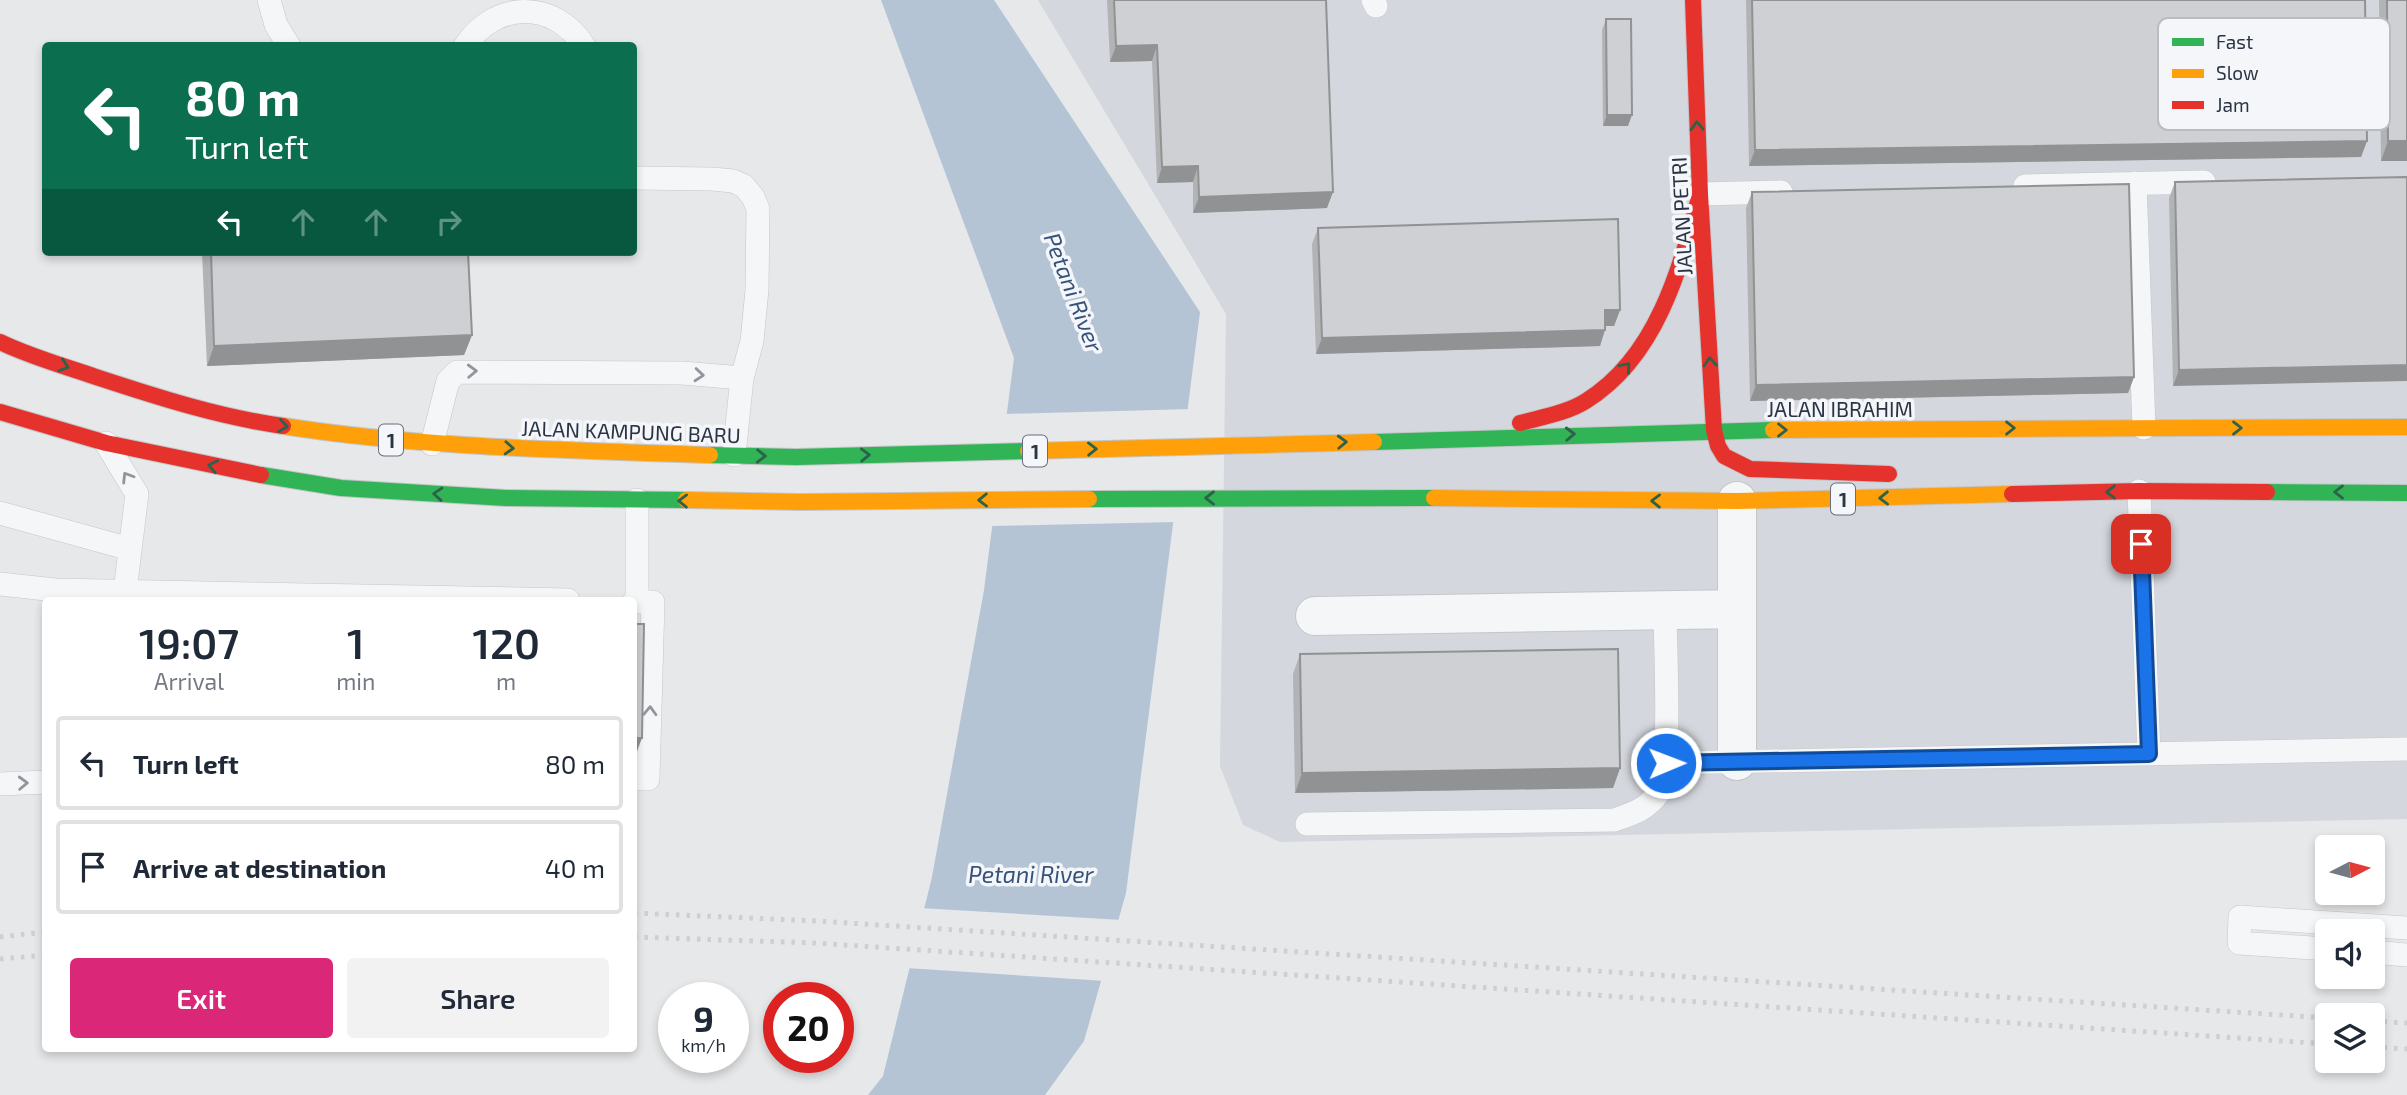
<!DOCTYPE html>
<style>
body{margin:0;font-family:"Exo 2",sans-serif;background:#f2f2f3;color:#1f2937;height:100vh;display:flex;flex-direction:column;font-size:26px;white-space:nowrap}
*{box-sizing:border-box;margin:0}
p{font-size:23px;color:#747a83}
.icon{flex:none;width:38px;height:38px;fill:none;stroke:currentColor;stroke-width:2;stroke-linecap:round;stroke-linejoin:round}
.map{position:relative;flex:1;overflow:hidden}
.drawer{position:absolute;left:42px;top:597px;width:595px;height:455px;display:flex;flex-direction:column;background:#fff;border-radius:7px;box-shadow:0 4px 10px #0003}
.drawer>*{flex:none}
.top-card{position:absolute;left:42px;top:42px;width:595px;height:214px;border-radius:7px;box-shadow:0 4px 10px #0003;background:#0b6e4f;color:#fff;overflow:hidden}
.needle{width:46px;rotate:84deg}
.fabs{position:absolute;left:2315px;top:835px;display:grid;gap:14px}
.fabs a{display:grid;place-items:center;width:70px;height:70px;border-radius:7px;background:#fff;box-shadow:0 4px 10px #0003;font-size:35px}
.speed{position:absolute;left:658px;top:982px;display:flex;gap:14px;font-size:35px;font-weight:700;text-align:center}
.speed>*{display:grid;place-content:center;width:91px;height:91px;border-radius:50%;background:#fff;box-shadow:0 4px 10px #0003;line-height:1}
.speed small{font-size:18px;font-weight:400}
.speed .limit{border:10px solid #d22;background:#fff;color:#111}
.pin{position:absolute;display:grid;place-items:center;width:60px;height:60px;color:#fff;margin:-30px;border-radius:14px;box-shadow:0 4px 10px #0006}
.me{position:absolute;width:77px;margin:-38px;rotate:89deg;stroke-linejoin:round;filter:drop-shadow(0 0 5px #0008)}
.turn{display:flex;align-items:center;gap:24px;height:147px;padding:0 28px;font-size:32px}
.turn .icon{width:91px;height:91px;stroke-width:2.5}
.turn b{display:block;font-size:49px;line-height:60px}
.lanes{display:flex;align-items:center;height:66px;padding:0 28px;background:#0003;justify-content:center;gap:35px;direction:ltr}
.lanes .off{opacity:.35}
.eta{display:flex;justify-content:space-evenly;align-items:center;height:119px;text-align:center}
.eta b{font-size:42px;font-weight:600;line-height:49px}
.button{display:flex;gap:14px;margin-top:auto;padding:14px 28px}
.button a{flex:1;height:80px;border-radius:7px;background:#db2777;color:#fff;font-size:28px;font-weight:600;line-height:80px;text-align:center}
.button a+a{background:#f2f2f3;color:#1f2937}
ul{padding:0;list-style:none}
li{display:flex;align-items:center;gap:21px;height:94px;margin:0 14px 10px;padding:0 14px;border:4px solid #e0e1e3;border-radius:7px}
li div{flex:1}
li b{display:block;font-size:26px}
li em{font-style:normal}
.map>svg:first-child{display:block}
.built{fill:#d4d7dd}
.water{fill:#b4c4d5}
.pier{fill:#e6e8ea}
.lines{fill:none;stroke-linecap:round;stroke-linejoin:round}
.lane-casing{stroke:#c4c6c8;stroke-width:24}
.street-casing{stroke:#c4c6c8;stroke-width:40}
.fast-casing{stroke:#c4c6c8;stroke-width:18}
.slow-casing{stroke:#c4c6c8;stroke-width:18}
.jam-casing{stroke:#c4c6c8;stroke-width:18}
.lane{stroke:#f5f6f7;stroke-width:23}
.street{stroke:#f5f6f7;stroke-width:38}
.fast{stroke:#30b455;stroke-width:16}
.slow{stroke:#ff9f0a;stroke-width:16}
.jam{stroke:#e5322d;stroke-width:16}
.rail{stroke:#cecfd2;stroke-width:5;stroke-dasharray:3.5 7;stroke-linecap:butt}
.wall{fill:#b1b3b5}
.shaded-wall{fill:#909294}
.building{fill:#ced0d3;stroke:#909294;stroke-width:2}
.oneway{stroke:#2d614b}
.oneway2{stroke:#90959e}
.route-casing{stroke:#114b97;stroke-width:18}
.route{stroke:#1a73e8;stroke-width:12}
.labels{text-anchor:middle;dominant-baseline:central;stroke-width:7;stroke-linejoin:round;paint-order:stroke}
.shield{fill:#f4f6f9;stroke:#676e7b;stroke-width:2}
.shield-label{font-size:19px;font-weight:bold;fill:#2b3445}
.street-label{font-size:21px;fill:#2b3445;stroke:#f4f6f9}
.water-label{font-size:23px;font-style:italic;fill:#34527a;stroke:#f4f6f9}
.key{fill:#f4f6f9;stroke:#b8bcc3;stroke-width:2}
.key-label{font-size:19px;fill:#2b3445}
</style>
<div class="map">
<svg width="2407" height="1095" viewBox="0 0 2407 1095">
<rect width="100%" height="100%" fill="#e6e8ea"/>
<path class="built" d="M1038,0H2407V819L1280,842L1243,825L1220,766L1226,314Z"/>
<path class="water" d="M881,0H994L1200,312L1126,893L1084,1041L1045,1095H868L883,1076L932,877L984,590L1014,358Z"/>
<path class="pier" d="M1191,409L1177,522L989,526L1003,414Z
M920,908L1122,920L1105,981L906,968Z"/>
<g class="lines">
<defs>
<path id="lane" d="M269,0L276,25L289,46
M1373,0L1376,6
M465,46C496,0 554,0 584,46
M634,178L712,179L733,181L744,186L753,197L758,209L757,290L752,341L742,378L734,455
M2135,183L2144,428
M2025,186L2204,182
M1700,194L1781,192
M106,443L137,494L125,591
M432,444L448,381L457,372L682,373L742,378
M2139,491L2149,754
M637,500V602
M0,513L130,549
M0,584L55,590L568,600
M634,602H653L648,779H634
M1666,763L2407,749
M0,784L46,782
M1307,824L1614,820C1632,814 1648,809 1659,792C1672,770 1665,643 1665,610
M2328,949L2239,943L2240,917L2407,928
M2373,952L2407,955"/>
<path id="street" d="M1737,501V761
M1315,616L1737,609"/>
<path id="fast" d="M1374,442L1773,430
M710,455L796,457L1028,451
M261,475L341,488L506,498L686,500
M2267,492L2407,493
M1089,499L1434,498"/>
<path id="slow" d="M283,426C424,448 567,450 710,455
M1773,430L2407,427
M1028,451L1374,442
M1434,498L1737,501L2012,494
M686,500L800,502L1089,499"/>
<path id="jam" d="M1693,0L1700,194L1714,430
M0,342C31,357 64,366 96,377C157,397 219,417 283,426
M0,412L106,443L261,475
M1520,423C1542,417 1567,413 1586,401C1657,357 1680,269 1700,194
M1714,430L1718,446L1724,456L1750,469L1889,474
M2012,494L2139,491L2267,492"/>
</defs>
<use href="#lane" class="lane-casing"/>
<use href="#street" class="street-casing"/>
<use href="#fast" class="fast-casing"/>
<use href="#slow" class="slow-casing"/>
<use href="#jam" class="jam-casing"/>
<use href="#lane" class="lane"/>
<use href="#street" class="street"/>
<use href="#fast" class="fast"/>
<use href="#slow" class="slow"/>
<use href="#jam" class="jam"/>
<path class="rail" d="M634,913L817,921L2328,1018
M0,937L46,932
M634,937L815,943L2328,1044
M0,959L46,955
M2373,1021L2407,1023
M2373,1047L2407,1049"/>
</g>
<path class="wall" d="M1107,0H1326L1327,208L1193,213V182L1157,183L1152,61L1110,62Z
M1746,0H2365L2367,141L2361,157L1749,166Z
M2379,0H2407V161H2381Z
M1606,19L1628,126H1603L1602,30Z
M2407,177L2173,386L2169,198L2175,182Z
M1752,192L2134,377L2128,393L1750,401L1746,208Z
M1318,228L1620,310L1614,326H1605L1600,346L1316,354L1312,244Z
M202,252H468L472,335L464,355L207,366Z
M1300,654L1620,768L1613,788L1295,793L1293,674Z"/>
<path class="shaded-wall" d="M1157,45L1152,61L1110,62L1116,46Z
M1607,115H1632L1628,126H1603Z
M2367,141L2361,157L1749,166L1755,150Z
M2388,141H2407V161H2381Z
M1198,166L1193,182L1157,183L1162,167Z
M1333,192L1327,208L1193,213L1199,197Z
M1605,310H1620L1614,326H1599Z
M1605,330L1600,346L1316,354L1322,338Z
M472,335L464,355L207,366L214,346Z
M2407,365V381L2173,386L2179,370Z
M2134,377L2128,393L1750,401L1756,385Z
M634,738H642L636,754H634Z
M1620,768L1613,788L1295,793L1302,773Z"/>
<path class="building" d="M1114,0H1326L1333,192L1199,197L1198,166L1162,167L1157,45L1116,46Z
M1752,0H2365L2367,141L1755,150Z
M2387,0H2407V141H2388Z
M1606,19H1631L1632,115H1607Z
M2407,177V365L2179,370L2175,182Z
M2129,184L2134,377L1756,385L1752,192Z
M1618,219L1620,310H1605V330L1322,338L1318,228Z
M211,252H468L472,335L214,346Z
M634,624H644L642,738H634Z
M1618,649L1620,768L1302,773L1300,654Z"/>
<defs><path id="oneway-chevron" d="M-2-3.5L2.5 0L-2 3.5" fill="none" stroke-width="1.6" stroke-linecap="round" stroke-linejoin="round" transform="scale(1.75)"/></defs>
<g class="oneway">
<use href="#oneway-chevron" transform="translate(1697 126) rotate(-92)"/>
<use href="#oneway-chevron" transform="translate(1710 362) rotate(-93)"/>
<use href="#oneway-chevron" transform="translate(64 366) rotate(18)"/>
<use href="#oneway-chevron" transform="translate(1626 367) rotate(-50)"/>
<use href="#oneway-chevron" transform="translate(283 426) rotate(9)"/>
<use href="#oneway-chevron" transform="translate(2010 428)"/>
<use href="#oneway-chevron" transform="translate(2237 428)"/>
<use href="#oneway-chevron" transform="translate(1782 430)"/>
<use href="#oneway-chevron" transform="translate(1570 434) rotate(-2)"/>
<use href="#oneway-chevron" transform="translate(1342 442) rotate(-2)"/>
<use href="#oneway-chevron" transform="translate(509 448) rotate(3)"/>
<use href="#oneway-chevron" transform="translate(1092 449) rotate(-1)"/>
<use href="#oneway-chevron" transform="translate(865 455) rotate(-1)"/>
<use href="#oneway-chevron" transform="translate(761 456) rotate(1)"/>
<use href="#oneway-chevron" transform="translate(213 466) rotate(-168)"/>
<use href="#oneway-chevron" transform="translate(2111 492) rotate(179)"/>
<use href="#oneway-chevron" transform="translate(2339 492) rotate(-180)"/>
<use href="#oneway-chevron" transform="translate(438 494) rotate(-176)"/>
<use href="#oneway-chevron" transform="translate(1210 498) rotate(179)"/>
<use href="#oneway-chevron" transform="translate(1884 498) rotate(179)"/>
<use href="#oneway-chevron" transform="translate(983 500) rotate(179)"/>
<use href="#oneway-chevron" transform="translate(683 501) rotate(-179)"/>
<use href="#oneway-chevron" transform="translate(1656 501) rotate(-179)"/>
</g>
<g class="oneway2">
<use href="#oneway-chevron" transform="translate(472 371) rotate(-2)"/>
<use href="#oneway-chevron" transform="translate(699 375) rotate(5)"/>
<use href="#oneway-chevron" transform="translate(127 477) rotate(-122)"/>
<use href="#oneway-chevron" transform="translate(650 711) rotate(-88)"/>
<use href="#oneway-chevron" transform="translate(23 783) rotate(-2)"/>
</g>
<g class="lines">
<defs>
<path id="route" d="M1666,763L2149,754L2141,544"/>
</defs>
<use href="#route" class="route-casing"/>
<use href="#route" class="route"/>
</g>
<g class="labels">
<g class="shield">
<rect x="379" y="424.5" width="24" height="31" rx="5"/>
<rect x="1023" y="435.5" width="24" height="31" rx="5"/>
<rect x="1831" y="483.5" width="24" height="31" rx="5"/>
</g>
<g class="shield-label">
<text x="391" y="440">1</text>
<text x="1035" y="451">1</text>
<text x="1843" y="499">1</text>
</g>
<g class="street-label">
<text transform="translate(1681 216) rotate(-93)">JALAN PETRI</text>
<text x="1840" y="408">JALAN IBRAHIM</text>
<text transform="translate(631 431) rotate(2)">JALAN KAMPUNG BARU</text>
</g>
<g class="water-label">
<text transform="translate(1074 292) rotate(69)">Petani River</text>
<text x="1031" y="874">Petani River</text>
</g>
</g>
<rect x="2158" y="18" width="232" height="112" rx="10" class="key"/>
<rect x="2172" y="38" width="32" height="8" fill="#30b455"/>
<rect x="2172" y="69" width="32" height="9" fill="#ff9f0a"/>
<rect x="2172" y="101" width="32" height="8" fill="#e5322d"/>
<g class="key-label">
<text x="2216" y="49">Fast</text>
<text x="2216" y="80">Slow</text>
<text x="2216" y="112">Jam</text>
</g>
</svg>
<div class="fabs">
<a><svg class="needle" viewBox="-14 -14 28 28"><path d="M0-13l5 13h-10z" fill="#e53935"/><path d="M0 13l5-13h-10z" fill="#747a83"/></svg></a>
<a><svg class="icon" aria-label="sound" viewBox="0 0 24 24"><path d="M4 9h4l5-4v14l-5-4H4zM17 9q2 3 0 6"/></svg></a>
<a><svg class="icon" aria-label="layers" viewBox="0 0 24 24"><path d="M12 4l9 5-9 5-9-5zM3 14l9 5 9-5"/></svg></a>
</div>
<div class="speed"><div>9<small>km/h</small></div><div class="limit">20</div></div>
<div class="pin" style="left:2141px;top:544px;background:#d93025"><svg class="icon" aria-label="arrive" viewBox="0 0 24 24"><path d="M6 21V4h12l-3 4 3 4H6"/></svg></div>
<svg class="me" style="left:1666px;top:763px" viewBox="-20 -20 40 40"><circle r="17" fill="#1a73e8" stroke="#fff" stroke-width="3"/><path d="M0-11L8 9 0 5-8 9z" fill="#fff"/></svg>
<div class="top-card">
<div class="turn"><svg class="icon" aria-label="left" viewBox="0 0 24 24"><path d="M17 20v-9H6M10 6l-5 5 5 5"/></svg><div><b>80 m</b>Turn left</div></div>
<div class="lanes"><svg class="icon" aria-label="left" viewBox="0 0 24 24"><path d="M17 20v-9H6M10 6l-5 5 5 5"/></svg><svg class="icon off" aria-label="ahead" viewBox="0 0 24 24"><path d="M12 20V5M6 11l6-6 6 6"/></svg><svg class="icon off" aria-label="ahead" viewBox="0 0 24 24"><path d="M12 20V5M6 11l6-6 6 6"/></svg><svg class="icon off" aria-label="right" viewBox="0 0 24 24"><path d="M7 20v-9h11M14 6l5 5-5 5"/></svg></div>
</div>
<section class="drawer">
<div class="eta">
<div><b>19:07</b><p>Arrival</p></div>
<div><b>1</b><p>min</p></div>
<div><b>120</b><p>m</p></div>
</div>
<ul>
<li><svg class="icon" aria-label="left" viewBox="0 0 24 24"><path d="M17 20v-9H6M10 6l-5 5 5 5"/></svg><div><b>Turn left</b></div><em>80 m</em></li>
<li><svg class="icon" aria-label="arrive" viewBox="0 0 24 24"><path d="M6 21V4h12l-3 4 3 4H6"/></svg><div><b>Arrive at destination</b></div><em>40 m</em></li>
</ul>
<div class="button"><a>Exit</a><a>Share</a></div>
</section>
</div>
